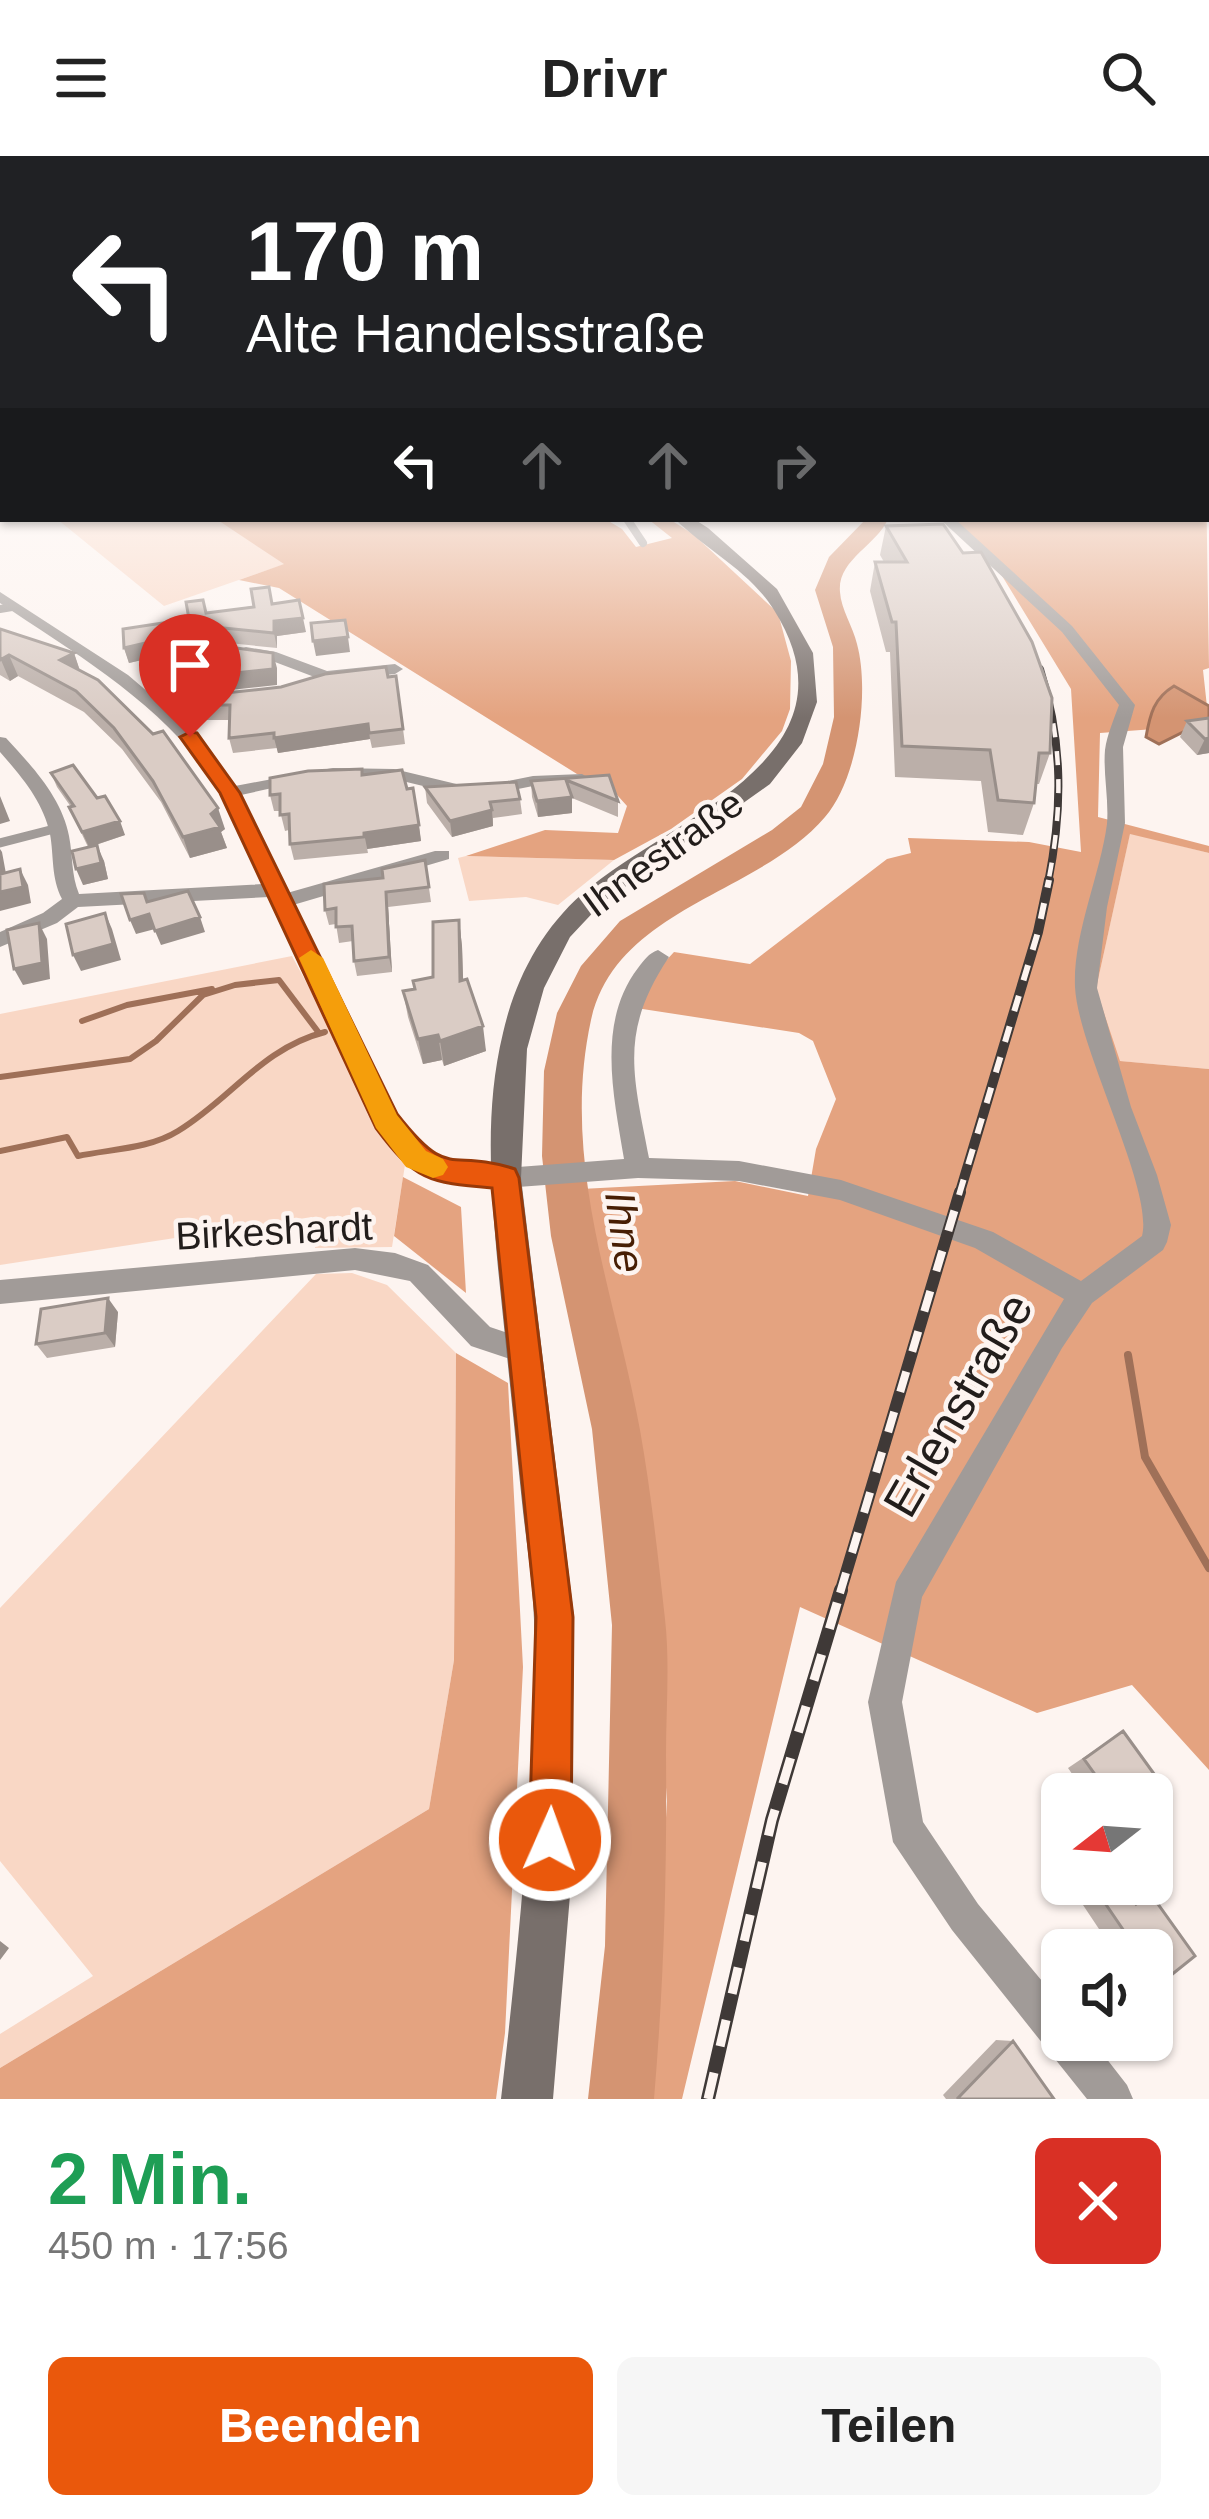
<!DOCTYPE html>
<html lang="de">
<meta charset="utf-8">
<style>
body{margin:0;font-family:Arial,sans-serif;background:#f6f6f6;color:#222;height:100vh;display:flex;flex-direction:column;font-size:45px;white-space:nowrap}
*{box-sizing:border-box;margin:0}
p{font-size:39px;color:#767676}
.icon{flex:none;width:66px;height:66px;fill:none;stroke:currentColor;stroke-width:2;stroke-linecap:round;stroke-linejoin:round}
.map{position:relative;height:1943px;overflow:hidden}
.side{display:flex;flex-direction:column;background:#fff;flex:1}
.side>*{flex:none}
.banner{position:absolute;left:0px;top:0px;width:1209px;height:366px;box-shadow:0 3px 9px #0004;background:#202124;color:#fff;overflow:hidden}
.needle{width:78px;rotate:253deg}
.tools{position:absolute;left:1041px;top:1617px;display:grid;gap:24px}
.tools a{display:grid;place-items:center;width:132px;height:132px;border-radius:18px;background:#fff;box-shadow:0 3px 9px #0004;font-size:60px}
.pin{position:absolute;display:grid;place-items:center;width:102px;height:102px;color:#fff;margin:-123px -51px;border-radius:50% 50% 50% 0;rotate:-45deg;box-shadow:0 0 12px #0007}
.pin .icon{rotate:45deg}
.me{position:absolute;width:132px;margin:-66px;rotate:2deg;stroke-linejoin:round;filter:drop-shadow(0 0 9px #0008)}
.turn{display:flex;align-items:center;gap:42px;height:252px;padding:0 48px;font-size:54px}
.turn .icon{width:156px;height:156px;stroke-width:2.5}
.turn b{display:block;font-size:84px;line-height:102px}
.lanes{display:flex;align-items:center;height:114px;padding:0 48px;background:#0003;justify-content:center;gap:60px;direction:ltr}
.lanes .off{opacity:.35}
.round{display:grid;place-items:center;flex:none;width:126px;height:126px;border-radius:18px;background:#f6f6f6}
.headline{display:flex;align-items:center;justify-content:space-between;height:204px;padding:0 48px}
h1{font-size:72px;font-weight:700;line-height:90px;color:#1e9e55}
.action{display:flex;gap:24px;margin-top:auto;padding:24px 48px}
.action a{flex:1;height:138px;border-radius:18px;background:#ea580c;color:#fff;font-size:48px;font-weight:700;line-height:138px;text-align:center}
.action a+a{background:#f6f6f6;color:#222}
header{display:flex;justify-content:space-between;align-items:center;height:156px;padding:0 48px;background:#fff;font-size:54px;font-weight:700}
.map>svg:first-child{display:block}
.green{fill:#f9d7c5}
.forest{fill:#e4a380}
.water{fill:#d49472;stroke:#9f7058;stroke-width:3}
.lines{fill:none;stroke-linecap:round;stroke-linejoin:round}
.stream-far1{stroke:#9f7058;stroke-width:6}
.stream{stroke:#9f7058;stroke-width:8}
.river{fill:#d49472;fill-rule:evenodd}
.lane-far1{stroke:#a19b98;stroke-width:8}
.lane{stroke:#a19b98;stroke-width:9}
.street{fill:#a19b98;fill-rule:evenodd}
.secondary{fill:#786f6b;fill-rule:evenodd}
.rail-far3-casing{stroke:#3f3937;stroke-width:8}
.rail-far2-casing{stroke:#3f3937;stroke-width:10}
.rail-far1-casing{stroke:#3f3937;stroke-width:12}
.rail-casing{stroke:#3f3937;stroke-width:14}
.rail-far3{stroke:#fdf4f0;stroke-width:4.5;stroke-dasharray:14;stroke-linecap:butt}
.rail-far2{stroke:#fdf4f0;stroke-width:6;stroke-dasharray:16;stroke-linecap:butt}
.rail-far1{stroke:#fdf4f0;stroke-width:8;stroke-dasharray:21;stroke-linecap:butt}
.rail{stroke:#fdf4f0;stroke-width:9;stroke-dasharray:27;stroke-linecap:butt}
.wall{fill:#bbafa9}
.shaded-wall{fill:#998f8a}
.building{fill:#daccc5;stroke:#998f8a;stroke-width:3}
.route{fill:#ea580c;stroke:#983908;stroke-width:3}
.slow{fill:#f59e0b}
.labels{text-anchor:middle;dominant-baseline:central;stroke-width:9;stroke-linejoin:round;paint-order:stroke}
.street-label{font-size:39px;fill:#221d1b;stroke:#fdf4f0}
.water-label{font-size:42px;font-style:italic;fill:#471e04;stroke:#fdf4f0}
.near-street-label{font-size:48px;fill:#221d1b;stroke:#fdf4f0}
</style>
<header><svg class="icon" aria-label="menu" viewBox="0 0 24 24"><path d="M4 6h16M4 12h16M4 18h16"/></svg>Drivr<svg class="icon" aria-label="search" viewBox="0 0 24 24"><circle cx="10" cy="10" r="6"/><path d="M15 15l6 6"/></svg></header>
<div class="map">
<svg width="1209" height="1943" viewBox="0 0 1209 1943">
<rect width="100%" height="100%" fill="#fdf4f0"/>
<path class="green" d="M57,363H216L285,408L164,450Z
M1130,677L1209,697V913L1119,905L1096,833Z
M466,700L614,704L558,749L526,741L469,745L458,702Z
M292,800L405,1009L392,1091L315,1092L312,1061L0,1109V858Z
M352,1117L387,1129L456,1197L454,1504L429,1653L0,1912V1878L93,1820L0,1705V1452L316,1118Z"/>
<path class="forest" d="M1206,320L1209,512L1203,514L1209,569L1100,577L1098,661L1209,690V697L1130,678L1096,833L1120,905L1209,913V1614L1132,1529L1037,1557L800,1451L682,1943H649L667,1645L647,1369L581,1033L735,1025L808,1040L816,993L836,943L813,885L799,877L636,852L649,823L674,796L750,808L887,703L911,697L908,682L1029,686L1081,696L1071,533L985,392L952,363H1206Z
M216,363H605L622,373L636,391L672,382L648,363H669L693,378L778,457L791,505L790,553L782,575L742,623L671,673L614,704L466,700L545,674L618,677L627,650L609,630L577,618L279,432L239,424L284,408Z
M403,1021L461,1051L466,1137L394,1080Z
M456,1197L508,1227L523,1511L505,1877L496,1943H0V1912L429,1653L454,1504Z"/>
<path class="water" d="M1174,530L1209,550V563L1159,588L1146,581C1150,558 1154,542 1174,530Z"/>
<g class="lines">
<path class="stream-far1" d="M82,865L127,849L212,833
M0,921L130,903L156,885L203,839L235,829L279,824L319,877
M0,995L67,981L78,1000C111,993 149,993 178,975C231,943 262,892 325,876"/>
<path class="stream" d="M1128,1199L1145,1301L1209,1412"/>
<path class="river" d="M866,363H888C877,389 837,404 840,436C841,453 853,471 857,488C870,536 858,623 825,661C760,738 616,751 591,864C560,1007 615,1136 640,1274C651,1336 658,1400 665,1463C670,1507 666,1554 666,1599C667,1717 664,1825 654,1943H588L605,1790L612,1469L592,1273L551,1080L542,1000L544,915L557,857L581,810L620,765L772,674L801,651L823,608L834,561L833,491L815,434L829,401Z"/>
<path class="lane-far1" d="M627,363L643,387
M0,453L12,451"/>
<path class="lane" d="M157,551L209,542
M0,687L58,672"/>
<path class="street" d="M3,310V330L0,331V311Z
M940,363H955L1072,470L1135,549L1123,591L1125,667L1107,751L1097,832L1131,951L1157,1019L1171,1069L1167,1086L1163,1094L1092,1147L1062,1192L922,1441L902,1546L923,1666L978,1748L1062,1849V1884H1092L1127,1929L1133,1943H1087L952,1774L893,1686L868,1546L896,1426L1064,1143L975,1092L840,1044L739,1025L638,1022L505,1032L447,1027L407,1010L358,936L269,741L78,751L57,767L0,791V776L43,757L62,743C51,722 54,700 50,678C43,645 21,620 0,596V581L6,582C32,610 62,642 69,680C73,700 71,719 79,738L263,728C249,698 237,663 220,635C168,551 79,500 0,447V436L128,519L196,577L235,630L304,617V625L241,639L287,737L435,695H449V703L293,749L380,932L425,996L450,1007L505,1012L624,1003C614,941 596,867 638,812C645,803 648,798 658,794L669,801C619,876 633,918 649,1002L739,1005L841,1024L993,1076L1081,1125L1142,1080C1154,1033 1078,893 1075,831C1073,778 1100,720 1107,668C1109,643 1103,618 1105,594C1107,579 1114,563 1119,549L1062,476Z
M246,491L276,496L327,515L395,508L403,513L395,518L325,525L267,503L240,499V493Z
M333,612L394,613L473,632L533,620L582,618L591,623L582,628L533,630L473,642L394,623L327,621V613Z
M355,1092L395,1097L428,1109L490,1171L532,1185L536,1194L532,1203L522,1207L471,1190L410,1125L355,1114L0,1148V1124Z"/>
<path class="secondary" d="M1206,331L1209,332V342L1206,341Z
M675,363H694L708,372L777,433L813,497L817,546L802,587L770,628L601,748L570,781L544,832L527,893L521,1022L574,1461L571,1727L553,1943H501C519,1784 536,1624 534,1464C533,1425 526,1385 522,1346C514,1268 506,1190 498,1112C491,1033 484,955 503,877C515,824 541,774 582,738C665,664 868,603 774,454C749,414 707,395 675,363Z"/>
<defs>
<path id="rail-far3" d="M1040,513C1063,586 1063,652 1048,727"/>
<path id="rail-far2" d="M959,1039L1038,776L1049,724"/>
<path id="rail-far1" d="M840,1437L960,1036"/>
<path id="rail" d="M708,1943L772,1664L841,1434"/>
</defs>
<use href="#rail-far3" class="rail-far3-casing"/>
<use href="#rail-far2" class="rail-far2-casing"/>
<use href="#rail-far1" class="rail-far1-casing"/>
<use href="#rail" class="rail-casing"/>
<use href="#rail-far3" class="rail-far3"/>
<use href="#rail-far2" class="rail-far2"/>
<use href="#rail-far1" class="rail-far1"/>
<use href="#rail" class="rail"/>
</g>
<path class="wall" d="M886,370L1050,597L1039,628H1036L1034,647L1023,679L988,676L981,625L895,621L890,496H886L870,435L875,406H884L880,399Z
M203,444L207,457L272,447L306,476L277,480V492L218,486L129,507L124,492L189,463Z
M0,473L74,497L80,515L225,673L221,676L227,692L190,702L161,646L122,593L84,556L18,520L10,525L0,519Z
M396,520L405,588L372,592L370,583L278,597L277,592L233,597L229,582V564H201L197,549Z
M1209,562V597L1197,599L1180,581L1187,565Z
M51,617L125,679L93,690L104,705L108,723L83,729L88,691L69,651H71L57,631Z
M363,619L407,633L413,632L421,685L367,693L368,697L294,704L290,688L289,674L285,675L280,655H274L270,639Z
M609,619L618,645V661L572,642V657L538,661L532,641L531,625Z
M425,631L520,643L522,658L493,662V670L452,681L427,647Z
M425,704L431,746L388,751L392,816L357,820L354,805L353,785L339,787L336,768L329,769L325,754L383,722Z
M459,764L462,790L463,824L486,895L444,910L442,904L423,908L408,861L403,835L415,833L433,821Z
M118,1156L115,1191L47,1202L36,1188Z
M1123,1575L1135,1638H1086L1068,1612Z
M1062,1686V1717L1048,1696Z
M1069,1728H1122L1132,1742L1150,1737L1160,1828L1152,1829V1794H1113Z
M996,1884L1013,1885L1054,1943H946L943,1939Z"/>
<path class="shaded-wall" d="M303,462L306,476L277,480V492L274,477V465Z
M214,471L218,486L129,507L124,492Z
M348,481L350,496L316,500L313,485Z
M74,497L81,518L60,504Z
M273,497L277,512V529L202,537L200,529L153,534L148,519Z
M9,499L18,520L10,525L1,504Z
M368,568L370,583L278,597L274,582Z
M1209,582V597L1197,599L1205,583Z
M0,640L10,665L0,668Z
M572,641V657L538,661L537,645Z
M218,652L225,673L221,676L227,692L190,702L183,681Z
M492,654L493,670L452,681L450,665Z
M120,665L125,679L89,691L82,676Z
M419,669L421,685L367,693L368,697L364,677Z
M97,689L104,705L108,723L83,729L76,713Z
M0,693L2,696L9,734L0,713Z
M20,713L28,729L31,747L0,755V736Z
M386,736L388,751L392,816L389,801Z
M105,757L112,773L121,804L81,815L73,799Z
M149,758L155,773L136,778L130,764Z
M200,761L205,776L161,789L155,775Z
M459,764L462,790L464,850L460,825Z
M39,767L47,783L50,823L23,829L14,813Z
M483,870L486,895L444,910L440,885Z
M438,879L442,904L423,908L418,883Z
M108,1142L118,1156L115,1191L105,1177Z
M0,1785L9,1792L0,1804Z"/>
<path class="building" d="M943,368L963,397L981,396L1032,486L1052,542L1050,597H1039L1034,647L998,644L990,594L902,590L896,466H892L875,406H907L886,370Z
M269,431L272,448L299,444L303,462L274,465V477L214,471L124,492L123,473L189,463L186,446L203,444L206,457L254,451L251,433Z
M345,464L348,481L313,485L311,467Z
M0,473L74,497L60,504L98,524L153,578L163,575L218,652L211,658L220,671L183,681L153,625L114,572L76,535L9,499L0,504Z
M215,489L273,497V513L198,521V513L148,519L146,506Z
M386,511L388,521L396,520L403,573L369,577L368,568L274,582V577L229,582L230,549H197V540L281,531L325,518Z
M1209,562V582L1205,583L1187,565Z
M73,609L97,642L105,640L120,665L82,676L69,651L74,650L51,617Z
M362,613V619L402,614L407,633L413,632L419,669L364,677V681L290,688L289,658L280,659V638L270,639V622L308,615Z
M609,619L618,645L566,624L572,641L537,645L531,625Z
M516,626L520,643L490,646L492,654L450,665L425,631Z
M97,689L101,707L76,713L72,695Z
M425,704L429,731L386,736L389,801L354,805L352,770L336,771V752L325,754L324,728L383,722L382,713Z
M0,713L1,718L20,713L23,731L0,736Z
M188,735L200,761L155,775L149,758L130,764L121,738L144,737L147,746Z
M105,757L113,788L73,799L66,768Z
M459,764L460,825L467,823L483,870L440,885L438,879L418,883L403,835L415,833L413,825L433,821V766Z
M39,767L42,807L14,813L7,774Z
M108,1142L105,1177L36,1188L41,1153Z
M1123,1575L1157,1622L1135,1638H1109L1084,1603Z
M1092,1728H1122L1136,1748L1150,1737L1195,1800L1160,1828L1152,1817V1794H1137Z
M1013,1885L1054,1943H959L958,1942Z"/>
<linearGradient id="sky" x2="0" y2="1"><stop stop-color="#a0a7b9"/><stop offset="0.52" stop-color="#fefaf8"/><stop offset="1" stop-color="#fefaf8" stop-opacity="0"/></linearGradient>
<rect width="1209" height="562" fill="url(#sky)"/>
<path class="route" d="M190,576L197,577L240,637L397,958C451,1027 448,991 515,1013L519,1022L573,1461L571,1684L565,1699L550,1705L535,1699L529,1684L536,1461L492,1032C428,1027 415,1024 376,972L220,637L180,581Z"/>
<path class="slow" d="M311,794L323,802L397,959L426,995L443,1003L448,1011L443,1019L433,1022L406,1011L376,972L299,802Z"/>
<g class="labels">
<g class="street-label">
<text transform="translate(663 697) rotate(-36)">Ihnestraße</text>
<text transform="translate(274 1075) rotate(-3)">Birkeshardt</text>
</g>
<g class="water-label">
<text transform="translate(625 1076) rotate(82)">Ihne</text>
</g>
<g class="near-street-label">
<text transform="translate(958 1249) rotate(-60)">Erlenstraße</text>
</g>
</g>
</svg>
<div class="tools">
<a><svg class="needle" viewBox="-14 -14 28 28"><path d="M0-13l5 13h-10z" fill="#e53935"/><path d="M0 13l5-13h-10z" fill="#767676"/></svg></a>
<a><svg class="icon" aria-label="sound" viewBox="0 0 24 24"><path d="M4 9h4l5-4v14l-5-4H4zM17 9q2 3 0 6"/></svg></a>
</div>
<div class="pin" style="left:190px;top:581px;background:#d93025"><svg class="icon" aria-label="arrive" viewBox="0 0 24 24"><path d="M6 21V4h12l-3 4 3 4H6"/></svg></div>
<svg class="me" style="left:550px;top:1684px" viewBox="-20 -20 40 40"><circle r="17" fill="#ea580c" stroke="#fff" stroke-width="3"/><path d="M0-11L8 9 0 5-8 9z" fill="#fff"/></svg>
<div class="banner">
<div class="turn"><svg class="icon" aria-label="left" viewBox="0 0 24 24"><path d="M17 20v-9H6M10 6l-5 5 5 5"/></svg><div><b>170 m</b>Alte Handelsstraße</div></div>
<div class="lanes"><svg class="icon" aria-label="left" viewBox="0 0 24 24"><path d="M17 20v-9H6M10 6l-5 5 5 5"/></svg><svg class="icon off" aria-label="ahead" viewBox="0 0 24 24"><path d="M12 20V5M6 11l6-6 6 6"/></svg><svg class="icon off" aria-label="ahead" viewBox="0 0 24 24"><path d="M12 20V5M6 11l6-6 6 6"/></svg><svg class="icon off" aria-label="right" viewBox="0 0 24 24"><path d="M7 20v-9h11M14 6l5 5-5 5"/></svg></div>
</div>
</div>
<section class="side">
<div class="headline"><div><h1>2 Min.</h1><p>450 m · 17:56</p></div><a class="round" style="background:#d93025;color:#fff"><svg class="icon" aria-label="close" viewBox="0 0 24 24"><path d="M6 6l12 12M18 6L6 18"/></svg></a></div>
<div class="action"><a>Beenden</a><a>Teilen</a></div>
</section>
